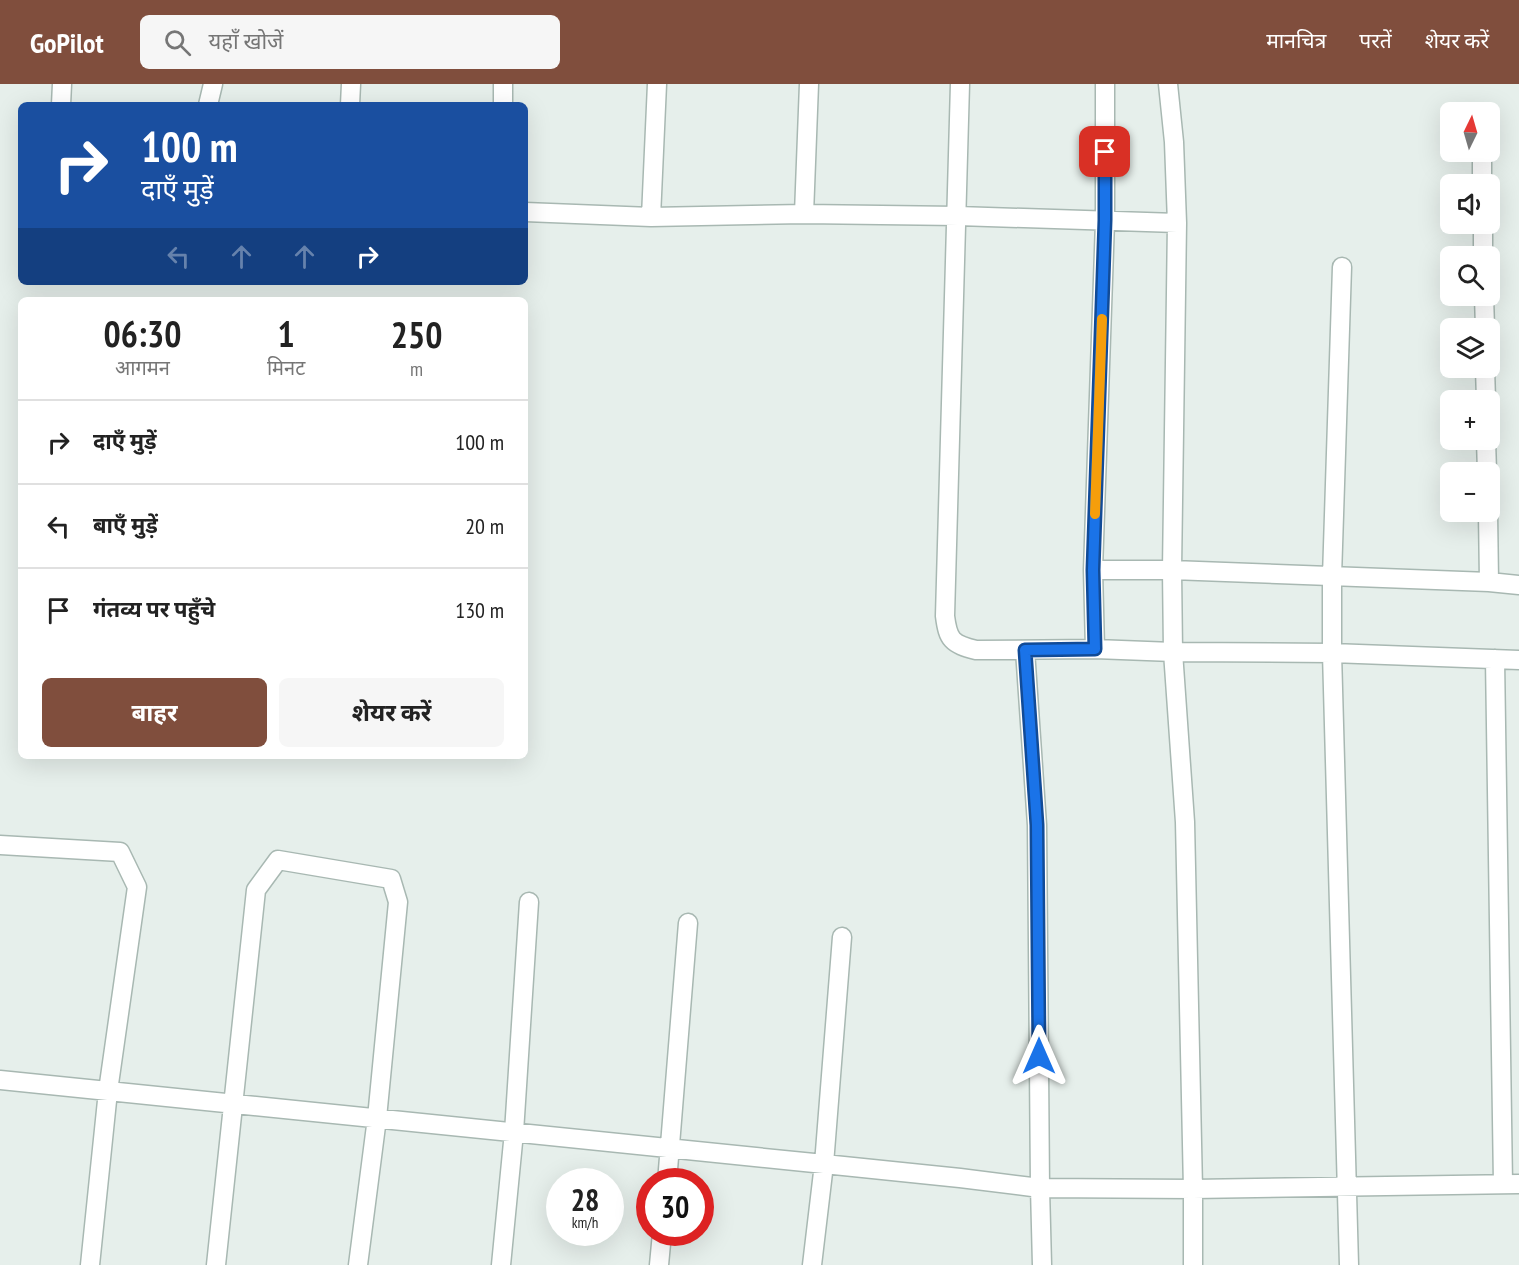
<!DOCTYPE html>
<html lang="hi">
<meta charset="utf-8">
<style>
body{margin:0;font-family:"PT Sans Narrow","Noto Sans Devanagari",sans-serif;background:#f6f6f6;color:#222;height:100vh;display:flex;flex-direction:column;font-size:22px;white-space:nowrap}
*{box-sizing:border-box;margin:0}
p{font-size:20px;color:#767676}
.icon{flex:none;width:33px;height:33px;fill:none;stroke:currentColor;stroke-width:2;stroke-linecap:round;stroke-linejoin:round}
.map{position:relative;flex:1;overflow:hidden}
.panel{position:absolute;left:18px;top:213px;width:510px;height:462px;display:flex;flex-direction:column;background:#fff;border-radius:9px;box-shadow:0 6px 24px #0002}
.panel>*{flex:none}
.hud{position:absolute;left:18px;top:18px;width:510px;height:183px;border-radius:9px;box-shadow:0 6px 24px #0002;background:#1a4fa0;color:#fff;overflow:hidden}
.needle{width:39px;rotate:5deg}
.controls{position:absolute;left:1440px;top:18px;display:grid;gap:12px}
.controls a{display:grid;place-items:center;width:60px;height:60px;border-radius:9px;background:#fff;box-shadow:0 6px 24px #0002;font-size:30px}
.speed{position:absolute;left:546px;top:1084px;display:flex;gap:12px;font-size:30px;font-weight:700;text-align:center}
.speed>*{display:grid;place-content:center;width:78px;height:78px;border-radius:50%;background:#fff;box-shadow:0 6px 24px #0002;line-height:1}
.speed small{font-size:15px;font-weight:400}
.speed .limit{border:9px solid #d22;background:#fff;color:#111}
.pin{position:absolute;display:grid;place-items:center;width:51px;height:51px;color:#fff;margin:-26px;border-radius:12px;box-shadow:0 3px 9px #0006}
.me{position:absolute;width:66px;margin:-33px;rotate:0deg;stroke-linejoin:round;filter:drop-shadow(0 0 4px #0008)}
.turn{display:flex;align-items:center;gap:21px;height:126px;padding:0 24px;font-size:27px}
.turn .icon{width:78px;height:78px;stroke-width:2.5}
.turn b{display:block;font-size:42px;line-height:51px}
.lanes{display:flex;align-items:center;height:57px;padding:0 24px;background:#0003;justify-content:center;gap:30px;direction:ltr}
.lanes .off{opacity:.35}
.eta{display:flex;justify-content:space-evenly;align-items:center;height:102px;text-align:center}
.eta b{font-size:36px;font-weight:700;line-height:42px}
.button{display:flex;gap:12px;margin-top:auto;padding:12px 24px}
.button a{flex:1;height:69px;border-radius:9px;background:#804e3d;color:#fff;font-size:24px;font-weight:700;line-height:69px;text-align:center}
.button a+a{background:#f6f6f6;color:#222}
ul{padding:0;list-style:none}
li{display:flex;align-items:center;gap:18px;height:84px;padding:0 24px;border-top:2px solid #e0e0e0}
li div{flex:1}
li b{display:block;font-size:22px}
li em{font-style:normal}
header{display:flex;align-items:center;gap:36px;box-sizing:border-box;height:84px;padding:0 30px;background:#804e3d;color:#fff}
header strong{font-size:28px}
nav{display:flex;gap:33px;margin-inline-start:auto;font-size:21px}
.search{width:420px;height:54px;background:#f6f6f6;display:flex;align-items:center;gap:15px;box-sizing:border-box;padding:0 21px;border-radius:9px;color:#767676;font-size:22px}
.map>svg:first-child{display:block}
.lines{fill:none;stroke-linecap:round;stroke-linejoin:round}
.minor-casing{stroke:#a8b8b2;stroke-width:21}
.minor{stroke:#fff;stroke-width:18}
.route-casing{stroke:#114b97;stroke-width:15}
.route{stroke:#1a73e8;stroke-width:10}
.slow{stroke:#f59e0b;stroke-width:10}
</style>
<header>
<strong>GoPilot</strong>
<div class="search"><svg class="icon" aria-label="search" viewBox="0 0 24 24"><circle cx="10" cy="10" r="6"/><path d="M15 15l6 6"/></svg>यहाँ खोजें</div>
<nav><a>मानचित्र</a><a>परतें</a><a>शेयर करें</a></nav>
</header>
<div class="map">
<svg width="1519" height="1181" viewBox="0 0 1519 1181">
<rect width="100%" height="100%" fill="#e6efeb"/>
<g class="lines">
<defs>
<path id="minor" d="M960,0L945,532C948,556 952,560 976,566L1095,565L1173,568L1332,569L1519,576
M1168,0L1174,58L1177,139L1172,486L1173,568L1185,738L1193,1105V1181
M61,21L62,0
M208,21L213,0
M350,21L351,0
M503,21V0
M1482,73V100
M525,128L651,133L804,130L958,132L1177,139
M804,130L809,0
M651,133L657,0
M1483,140V172
M1342,183L1332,493V569L1349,1181
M1484,212L1485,244
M1485,284L1486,316
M1486,356L1487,388
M1488,428L1489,498
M1093,486H1172L1489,498L1519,501
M1095,565L1093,486L1105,137V0
M1025,566L1037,741L1040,1104L1042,1181
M1495,575L1503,1100
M0,761L120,768L137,803L108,1007L90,1181
M0,996L824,1080L960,1094L1040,1104L1193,1105L1519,1100
M667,1098L688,839
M216,1181L256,806L278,776L391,795L398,818L377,1034L358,1181
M501,1181L514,1048L529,818
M659,1181L662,1149
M812,1181L824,1080L842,853"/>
</defs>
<use href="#minor" class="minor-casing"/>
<use href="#minor" class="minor"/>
</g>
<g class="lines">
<defs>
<path id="route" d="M1039,972L1037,741L1025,566L1095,565L1093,486L1105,136V68"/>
</defs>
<use href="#route" class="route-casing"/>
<use href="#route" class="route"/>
<path class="slow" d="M1095,430L1102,235"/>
</g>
</svg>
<div class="controls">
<a><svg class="needle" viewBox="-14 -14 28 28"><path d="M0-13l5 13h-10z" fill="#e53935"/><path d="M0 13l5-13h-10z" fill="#767676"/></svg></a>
<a><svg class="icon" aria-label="sound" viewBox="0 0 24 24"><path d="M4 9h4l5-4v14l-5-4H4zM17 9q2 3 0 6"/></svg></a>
<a><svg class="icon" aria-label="search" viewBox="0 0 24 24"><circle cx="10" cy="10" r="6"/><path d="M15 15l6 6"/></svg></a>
<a><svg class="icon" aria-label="layers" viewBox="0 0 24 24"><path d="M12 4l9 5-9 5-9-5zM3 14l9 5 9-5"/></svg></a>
<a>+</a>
<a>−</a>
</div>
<div class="speed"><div>28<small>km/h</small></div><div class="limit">30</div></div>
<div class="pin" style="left:1105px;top:68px;background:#d93025"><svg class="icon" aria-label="arrive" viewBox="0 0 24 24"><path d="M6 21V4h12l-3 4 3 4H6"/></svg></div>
<svg class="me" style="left:1039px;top:972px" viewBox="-20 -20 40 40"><path d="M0-17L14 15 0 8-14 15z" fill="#1a73e8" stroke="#fff" stroke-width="4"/></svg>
<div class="hud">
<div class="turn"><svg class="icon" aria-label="right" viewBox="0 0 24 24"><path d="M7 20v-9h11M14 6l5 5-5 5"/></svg><div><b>100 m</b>दाएँ मुड़ें</div></div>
<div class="lanes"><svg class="icon off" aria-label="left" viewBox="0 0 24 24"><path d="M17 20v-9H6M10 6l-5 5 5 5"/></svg><svg class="icon off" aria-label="ahead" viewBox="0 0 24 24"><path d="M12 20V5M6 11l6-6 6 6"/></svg><svg class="icon off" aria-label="ahead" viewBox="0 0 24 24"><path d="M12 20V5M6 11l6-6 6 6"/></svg><svg class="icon" aria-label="right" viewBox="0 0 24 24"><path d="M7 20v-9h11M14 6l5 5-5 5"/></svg></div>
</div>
<section class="panel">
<div class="eta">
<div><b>06:30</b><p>आगमन</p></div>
<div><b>1</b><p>मिनट</p></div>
<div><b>250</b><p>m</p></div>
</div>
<ul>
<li><svg class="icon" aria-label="right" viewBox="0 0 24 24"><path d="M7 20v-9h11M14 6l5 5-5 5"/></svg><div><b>दाएँ मुड़ें</b></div><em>100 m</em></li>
<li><svg class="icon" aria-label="left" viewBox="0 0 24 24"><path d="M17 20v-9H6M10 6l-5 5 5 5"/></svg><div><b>बाएँ मुड़ें</b></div><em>20 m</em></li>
<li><svg class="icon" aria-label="arrive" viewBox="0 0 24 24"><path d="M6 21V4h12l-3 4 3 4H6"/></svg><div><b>गंतव्य पर पहुँचे</b></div><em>130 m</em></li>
</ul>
<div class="button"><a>बाहर</a><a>शेयर करें</a></div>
</section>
</div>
